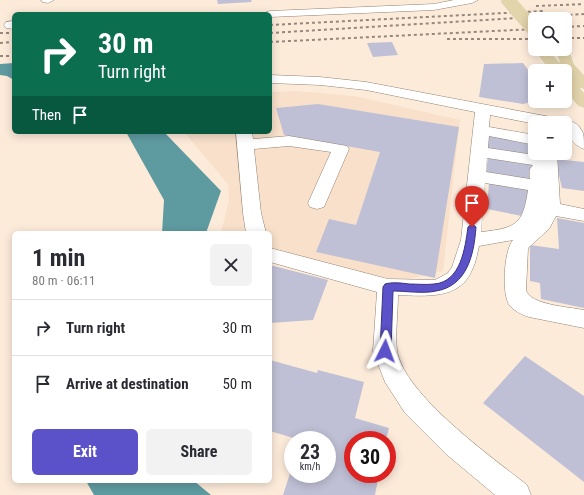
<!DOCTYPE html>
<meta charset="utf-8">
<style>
body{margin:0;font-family:"Roboto Condensed",sans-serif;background:#f2f2f3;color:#2b2b33;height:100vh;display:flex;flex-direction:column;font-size:15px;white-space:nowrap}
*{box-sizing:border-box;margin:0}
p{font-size:13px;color:#7c7c81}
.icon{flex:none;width:22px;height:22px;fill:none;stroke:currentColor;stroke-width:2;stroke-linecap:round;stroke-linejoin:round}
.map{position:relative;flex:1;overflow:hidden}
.details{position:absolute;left:12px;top:231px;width:260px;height:252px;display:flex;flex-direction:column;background:#fff;border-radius:6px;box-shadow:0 2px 10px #0003}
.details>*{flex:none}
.hud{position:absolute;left:12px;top:12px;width:260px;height:122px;border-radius:6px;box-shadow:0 2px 10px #0003;background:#0b6e4f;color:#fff;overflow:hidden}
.buttons{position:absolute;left:528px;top:12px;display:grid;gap:8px}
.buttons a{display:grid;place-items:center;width:44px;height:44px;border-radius:6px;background:#fff;box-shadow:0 2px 10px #0003;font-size:20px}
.speed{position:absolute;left:284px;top:431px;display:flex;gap:8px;font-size:20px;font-weight:700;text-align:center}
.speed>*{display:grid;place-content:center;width:52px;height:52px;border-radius:50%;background:#fff;box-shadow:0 2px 10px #0003;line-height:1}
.speed small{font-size:10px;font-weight:400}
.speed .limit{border:6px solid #d22;background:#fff;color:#111}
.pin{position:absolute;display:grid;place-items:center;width:34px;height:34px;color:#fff;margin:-41px -17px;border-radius:50% 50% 50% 0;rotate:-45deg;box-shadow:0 0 4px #0007}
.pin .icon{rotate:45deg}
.me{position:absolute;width:44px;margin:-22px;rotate:3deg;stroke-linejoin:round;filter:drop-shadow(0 0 3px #0008)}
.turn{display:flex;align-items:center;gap:14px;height:84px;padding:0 20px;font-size:18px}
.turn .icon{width:52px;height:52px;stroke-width:2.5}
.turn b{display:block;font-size:28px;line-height:34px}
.then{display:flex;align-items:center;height:38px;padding:0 20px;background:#0003;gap:8px;font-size:15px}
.round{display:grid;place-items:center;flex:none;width:42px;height:42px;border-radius:6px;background:#f2f2f3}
.headline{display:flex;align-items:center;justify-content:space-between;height:68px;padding:0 20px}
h1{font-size:24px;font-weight:700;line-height:30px}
.cta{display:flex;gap:8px;margin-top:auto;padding:8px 20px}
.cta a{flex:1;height:46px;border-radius:6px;background:#5b51c9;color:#fff;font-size:16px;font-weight:700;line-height:46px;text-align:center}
.cta a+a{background:#f2f2f3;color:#2b2b33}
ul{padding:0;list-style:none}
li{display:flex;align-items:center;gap:12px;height:56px;padding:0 20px;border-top:1px solid #e1e1e2}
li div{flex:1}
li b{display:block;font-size:15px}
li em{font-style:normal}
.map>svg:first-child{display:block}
.built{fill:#f8e0ca}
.water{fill:#5e9ba1}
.building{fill:#bfc0d5}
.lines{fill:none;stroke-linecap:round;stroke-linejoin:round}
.minor-casing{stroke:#938273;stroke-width:1}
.major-casing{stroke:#fff;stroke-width:1}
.minor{fill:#fff;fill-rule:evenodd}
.major{fill:#e2d4ab;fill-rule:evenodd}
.rail{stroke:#94877c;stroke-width:2;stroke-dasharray:3 3;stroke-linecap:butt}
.major-bridge-casing{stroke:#fff;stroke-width:14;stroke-linecap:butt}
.major-bridge{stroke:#e2d4ab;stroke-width:14}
.route{fill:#5b51c9;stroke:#3b3583}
</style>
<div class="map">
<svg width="584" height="495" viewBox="0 0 584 495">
<rect width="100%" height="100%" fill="#fdebda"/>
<path class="built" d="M296,91L354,96L460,120L443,271L401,281L270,250V233H221L229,200L228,184L184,132H270V92Z"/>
<path class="water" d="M14,63V80L7,76L0,75V64Z
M126,132H164L221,191L206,233H162L164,200Z
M86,481H194L211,495H94Z"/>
<path class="building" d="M217,0H251L252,2L218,4Z
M392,42L398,55L373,57L367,43Z
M523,63L535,79V101L523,104L479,97L484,64Z
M318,104L459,127L435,278L316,252L329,219L356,225L380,152L284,135L276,108Z
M488,135L535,141V149L531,148V158L487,152Z
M488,155L535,163V171L529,170V182L486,175Z
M555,159L584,162V191L562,188Z
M489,182L528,189L527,217L487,209Z
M557,218L584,223V308L541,299L540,283L530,281V245L559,249Z
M270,265L328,280L313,320L270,323Z
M525,356L584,396V482L483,403Z
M270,360L317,373L318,370L364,382L355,418L389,428L386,440H353V474H379L375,495H283L293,464V474H327V440H300L270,431Z"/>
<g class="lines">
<defs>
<path id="minor" d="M41,0H54L48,3L43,2Z
M454,0H478L472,3L434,10L270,17V14H264L266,12L270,11L434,4Z
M14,21V29L6,28L4,25L6,22Z
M270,75L320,77L366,82L556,118L561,120L563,122C572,119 579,124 583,133C584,137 584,144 584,149C574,146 565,133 565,123L535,124L490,115L489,127L535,135V145L489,136L488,148L541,156V153H557L560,204L584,209V221L556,216L549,229L528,248L526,290C530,305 569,307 584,310V328L529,317C522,315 515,311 510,306C501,295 504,250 513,240L479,246C477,254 476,263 472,270C460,300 425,296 398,295C398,311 395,336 397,350C403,394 493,458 527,485L531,495H495L446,454L405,413L385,382L373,351L377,292L270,262V248L388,279L435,280L448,273L452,267L461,240L475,112L366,90L320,85L270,83ZM487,158L533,165L530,169V179L486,172ZM485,183L528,190C523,225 516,228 481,232Z
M236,132H252L253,139L289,136L347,146L349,149L324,207L317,209L310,207L308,203L331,152L289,146L254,149L261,213L266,233H246L243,213Z"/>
<path id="major" d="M565,46L569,49L574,64L584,75V89L580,88L584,93V108L578,106L565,90V75L569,76L565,71H550L538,55V49H552V54L560,63L555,49H565Z"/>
</defs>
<use href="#minor" class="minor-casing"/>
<use href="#major" class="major-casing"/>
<use href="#minor" class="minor"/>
<use href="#major" class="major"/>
<path class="rail" d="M536,6L584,4
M270,25L544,11
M565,27L584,26
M0,33H14
M270,33L584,14
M565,38H584
M447,39H535
M270,42L535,29
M0,43L14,42
M0,56H14"/>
<defs>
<path id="major-bridge" d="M508,0L535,31"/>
</defs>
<use href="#major-bridge" class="major-bridge-casing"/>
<use href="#major-bridge" class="major-bridge"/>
</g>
<path class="route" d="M472,224L476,227C474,255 467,286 436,291C423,294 406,291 393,291L391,351L389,354L385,355L381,354L380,351L383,287L385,284C392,282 402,283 409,284C418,284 426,285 434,284C461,282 465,248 468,227Z"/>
</svg>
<div class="buttons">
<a><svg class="icon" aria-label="search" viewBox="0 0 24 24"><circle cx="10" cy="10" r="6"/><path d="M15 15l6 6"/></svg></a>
<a>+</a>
<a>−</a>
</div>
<div class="speed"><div>23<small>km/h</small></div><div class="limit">30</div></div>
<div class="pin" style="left:472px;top:227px;background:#d93025"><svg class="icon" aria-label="arrive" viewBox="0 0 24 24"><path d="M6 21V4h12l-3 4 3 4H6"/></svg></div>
<svg class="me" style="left:385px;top:351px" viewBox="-20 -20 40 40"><path d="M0-17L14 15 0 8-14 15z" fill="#5b51c9" stroke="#fff" stroke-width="4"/></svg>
<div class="hud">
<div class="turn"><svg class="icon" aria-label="right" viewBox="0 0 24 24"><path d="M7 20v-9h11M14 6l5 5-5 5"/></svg><div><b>30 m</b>Turn right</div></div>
<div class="then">Then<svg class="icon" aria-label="arrive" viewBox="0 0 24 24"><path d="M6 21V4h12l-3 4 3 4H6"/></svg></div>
</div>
<section class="details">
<div class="headline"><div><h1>1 min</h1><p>80 m · 06:11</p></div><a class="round"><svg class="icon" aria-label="close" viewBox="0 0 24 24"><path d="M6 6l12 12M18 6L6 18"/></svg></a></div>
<ul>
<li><svg class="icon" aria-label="right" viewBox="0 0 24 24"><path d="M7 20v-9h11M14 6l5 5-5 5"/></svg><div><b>Turn right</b></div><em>30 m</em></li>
<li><svg class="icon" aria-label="arrive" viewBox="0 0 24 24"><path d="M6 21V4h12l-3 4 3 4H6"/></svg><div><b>Arrive at destination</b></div><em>50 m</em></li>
</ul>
<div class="cta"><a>Exit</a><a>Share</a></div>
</section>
</div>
